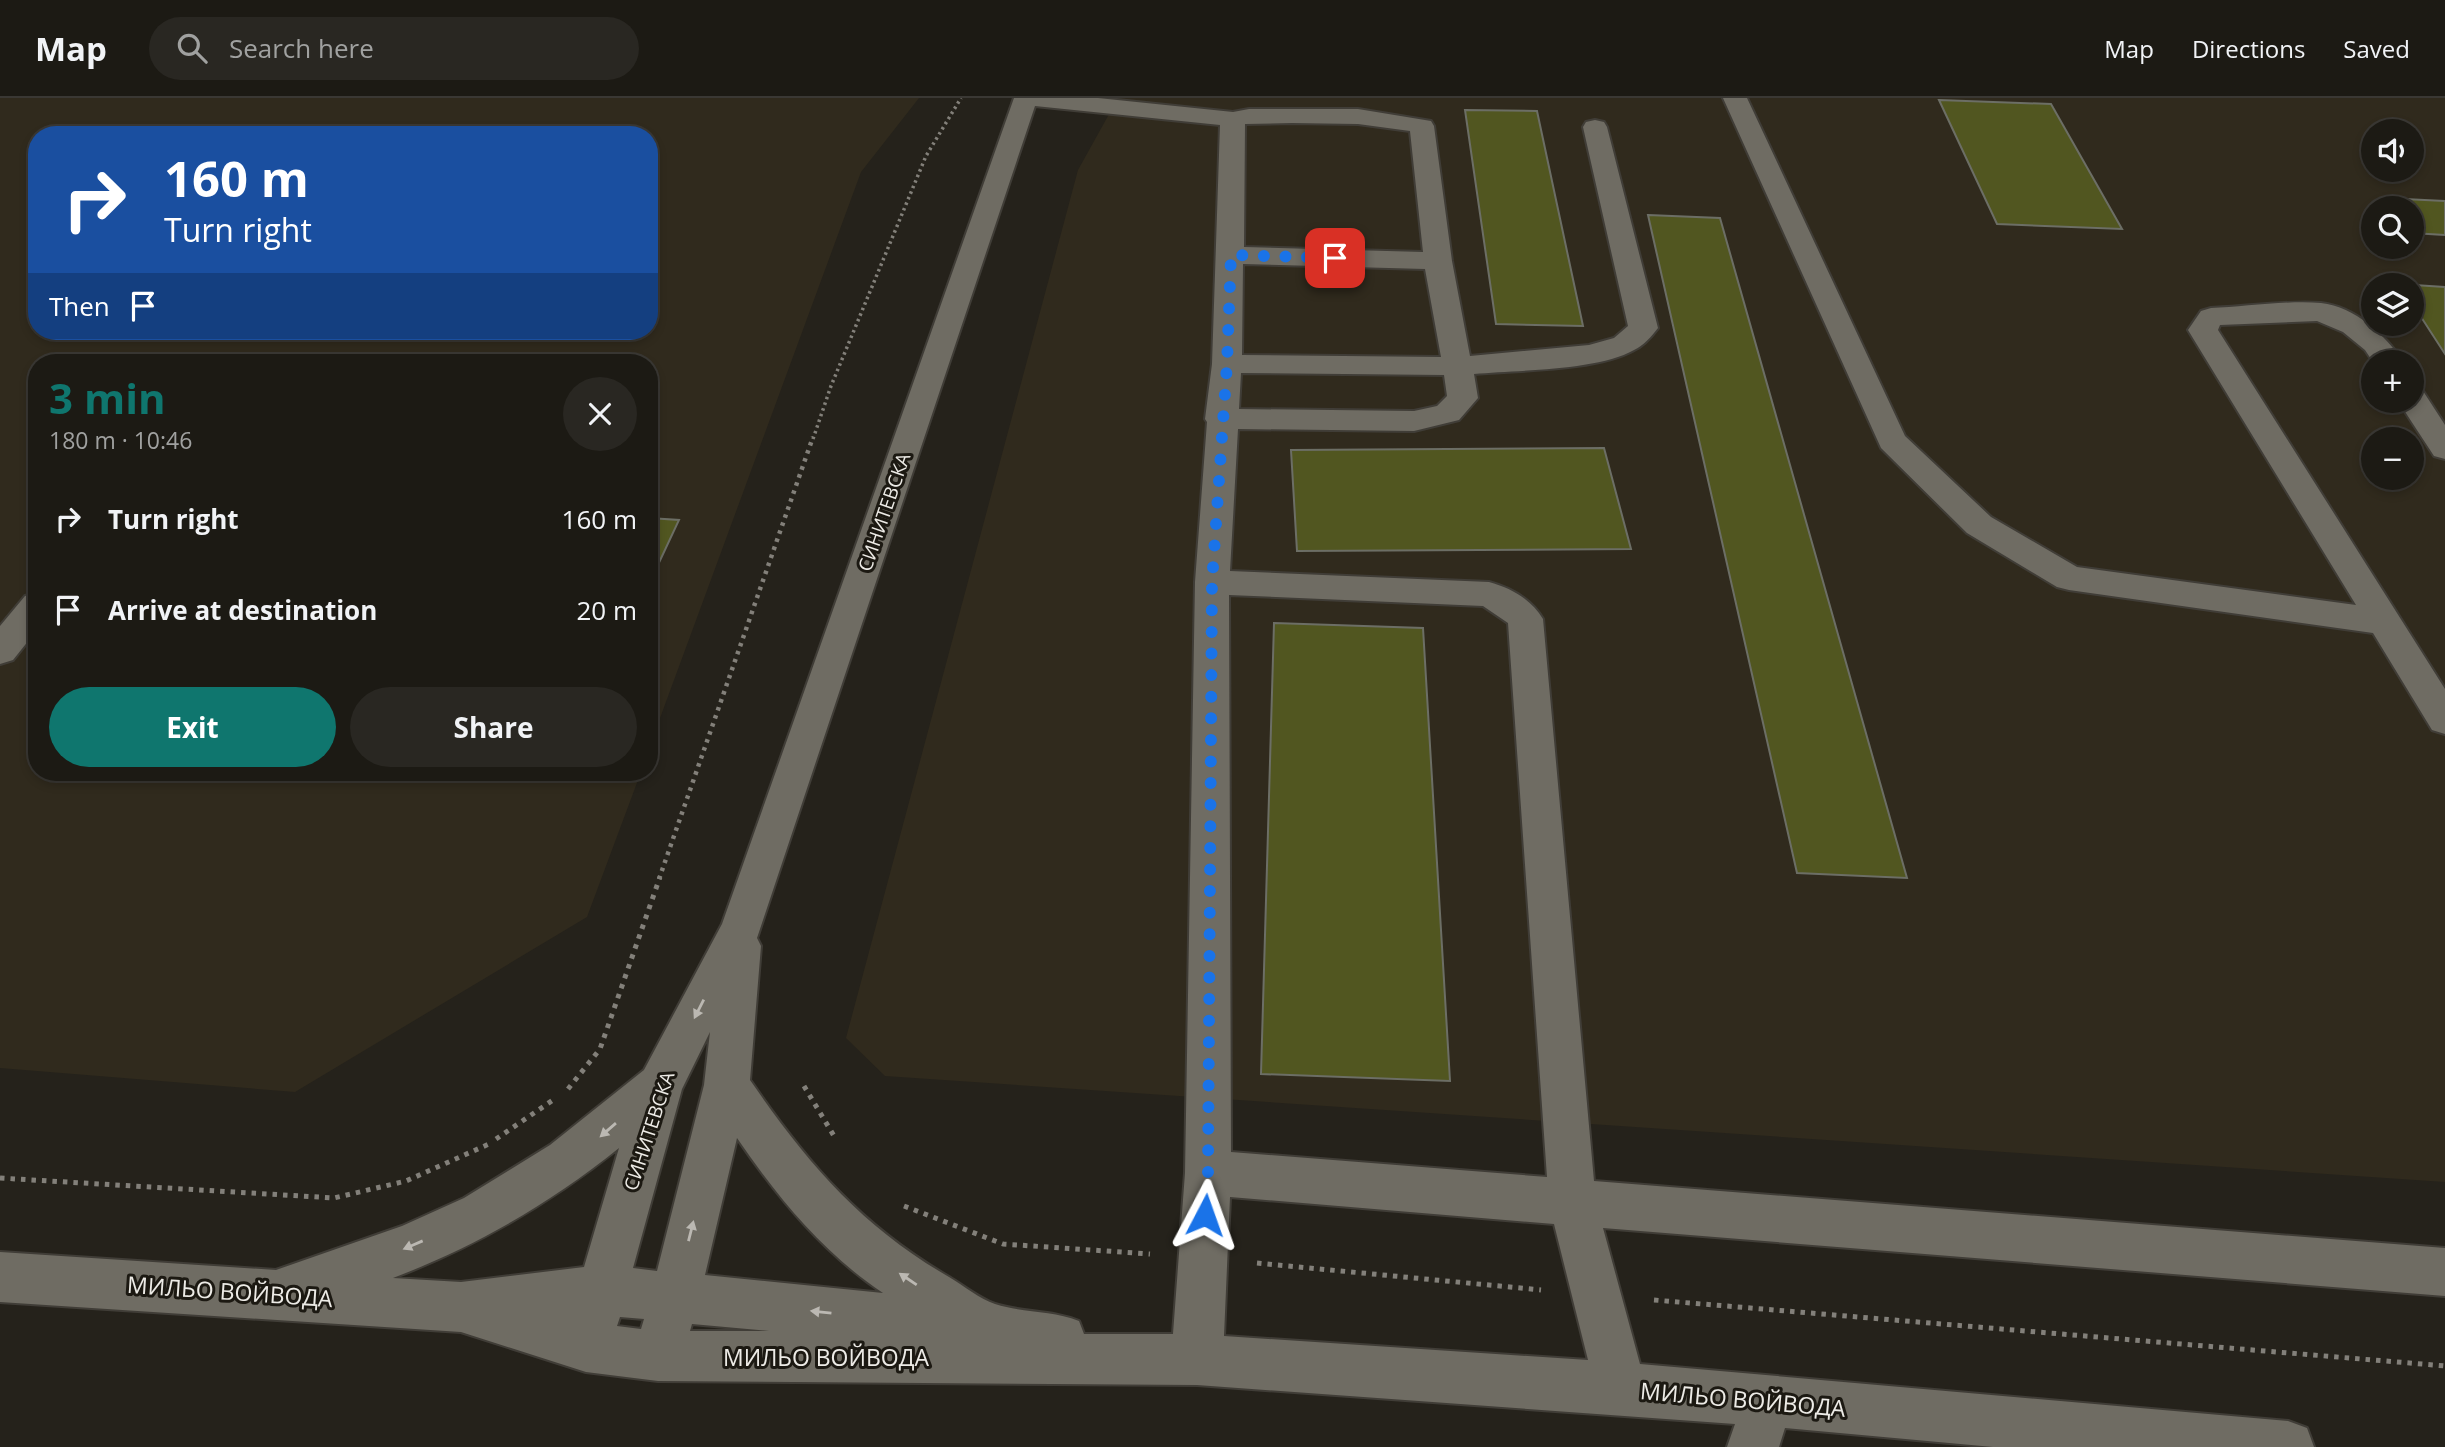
<!DOCTYPE html>
<meta charset="utf-8">
<style>
body{margin:0;font-family:"Open Sans",sans-serif;background:#292722;color:#f1f3f6;height:100vh;display:flex;flex-direction:column;font-size:26px;white-space:nowrap}
*{box-sizing:border-box;margin:0}
p{font-size:23px;color:#a0a1a0}
.icon{flex:none;width:38px;height:38px;fill:none;stroke:currentColor;stroke-width:2;stroke-linecap:round;stroke-linejoin:round}
.map{position:relative;flex:1;overflow:hidden}
.details{position:absolute;left:28px;top:256px;width:630px;height:427px;display:flex;flex-direction:column;background:#1c1a14;border-radius:28px;box-shadow:0 4px 10px #0003,0 0 0 2px #3a3834}
.details>*{flex:none}
.guide{position:absolute;left:28px;top:28px;width:630px;height:214px;border-radius:28px;box-shadow:0 4px 10px #0003,0 0 0 2px #3a3834;background:#1a4fa0;color:#fff;overflow:hidden}
.buttons{position:absolute;left:2361px;top:21px;display:grid;gap:14px}
.buttons a{display:grid;place-items:center;width:63px;height:63px;border-radius:50%;background:#1c1a14;box-shadow:0 4px 10px #0003,0 0 0 2px #3a3834;font-size:35px}
.pin{position:absolute;display:grid;place-items:center;width:60px;height:60px;color:#fff;margin:-30px;border-radius:14px;box-shadow:0 4px 10px #0006}
.me{position:absolute;width:77px;margin:-38px;rotate:4deg;stroke-linejoin:round;filter:drop-shadow(0 0 5px #0008)}
.turn{display:flex;align-items:center;gap:24px;height:147px;padding:0 21px;font-size:32px}
.turn .icon{width:91px;height:91px;stroke-width:2.5}
.turn b{display:block;font-size:49px;line-height:60px}
.then{display:flex;align-items:center;height:66px;padding:0 21px;background:#0003;gap:14px;font-size:26px}
.round{display:grid;place-items:center;flex:none;width:74px;height:74px;border-radius:37px;background:#292722}
.summary{display:flex;align-items:center;justify-content:space-between;height:119px;padding:0 21px}
h1{font-size:42px;font-weight:700;line-height:52px;color:#0f766e}
.action{display:flex;gap:14px;margin-top:auto;padding:14px 21px}
.action a{flex:1;height:80px;border-radius:42px;background:#0f766e;color:#fff;font-size:28px;font-weight:700;line-height:80px;text-align:center}
.action a+a{background:#292722;color:#f1f3f6}
ul{padding:0;list-style:none}
li{display:flex;align-items:center;gap:21px;height:91px;padding:0 21px}
li div{flex:1}
li b{display:block;font-size:26px}
li em{font-style:normal}
header{display:flex;align-items:center;gap:42px;box-sizing:border-box;height:98px;padding:0 35px;background:#1c1a14;border-bottom:2px solid #3a3834}
header strong{font-size:33px}
nav{display:flex;gap:38px;margin-inline-start:auto;font-size:24px}
.search{width:490px;height:63px;background:#292722;display:flex;align-items:center;gap:18px;box-sizing:border-box;padding:0 24px;border-radius:38px;color:#a0a1a0;font-size:26px}
.map>svg:first-child{display:block}
.built{fill:#302a1d;fill-rule:evenodd}
.building{fill:#515620;stroke:#6c6e65;stroke-width:2}
.lines{fill:none;stroke-linecap:round;stroke-linejoin:round}
.minor-casing{stroke:#403d37;stroke-width:4}
.path-far2{stroke:#83807a;stroke-width:3.5;stroke-dasharray:2.5 3.5;stroke-linecap:butt}
.path-far1{stroke:#83807a;stroke-width:4.5;stroke-dasharray:3.5 5;stroke-linecap:butt}
.path{stroke:#83807a;stroke-width:5;stroke-dasharray:4.5 6;stroke-linecap:butt}
.minor{fill:#6f6c63;fill-rule:evenodd}
.oneway{fill:#bbb8b2}
.route{stroke:#1a73e8;stroke-width:12;stroke-dasharray:0 21.6}
.labels{text-anchor:middle;dominant-baseline:central;stroke-width:6;stroke-linejoin:round;paint-order:stroke}
.street-label{font-size:19px;fill:#edebe6;stroke:#1c1912}
.near-street-label{font-size:23px;fill:#edebe6;stroke:#1c1912}
</style>
<header>
<strong>Map</strong>
<div class="search"><svg class="icon" aria-label="search" viewBox="0 0 24 24"><circle cx="10" cy="10" r="6"/><path d="M15 15l6 6"/></svg>Search here</div>
<nav><a>Map</a><a>Directions</a><a>Saved</a></nav>
</header>
<div class="map">
<svg width="2445" height="1349" viewBox="0 0 2445 1349">
<rect width="100%" height="100%" fill="#25221b"/>
<path class="built" d="M0,0H919L861,74L649,650V264H37V674H641L587,819L295,994L0,970ZM37,37H649V233H37Z
M1118,0H2445V1084L885,978L846,940L1078,72ZM2373,33H2412V72H2373ZM2373,110H2412V149H2373ZM2373,187H2412V226H2373ZM2373,264H2412V303H2373ZM2373,341H2412V380H2373Z"/>
<path class="building" d="M1939,2L2051,6L2122,131L1997,126Z
M1465,12L1537,13L1583,228L1496,226Z
M2384,100L2445,103V137L2412,135V110H2392Z
M1648,117L1720,120L1907,780L1797,775Z
M2399,186L2445,189V256L2412,205V187Z
M1604,350L1631,451L1297,453L1291,352Z
M649,420L679,422L649,486Z
M1274,525L1423,530L1450,983L1261,976Z"/>
<g class="lines">
<defs>
<path id="minor" d="M1014,0H1098L1233,14L1249,11H1358L1431,23L1434,28L1452,163L1470,258L1589,247L1614,240L1628,228L1583,29L1586,24L1595,22L1604,24L1607,29L1658,230C1652,238 1643,248 1634,252C1597,273 1517,272 1474,276L1478,300L1459,322L1414,333L1238,331L1230,473L1489,484C1511,490 1531,501 1543,521L1594,1083L2445,1150V1198L1603,1130L1640,1266L2288,1323L2307,1330L2314,1349H1993L1785,1330L1779,1349H1727L1735,1326L1197,1287L658,1283L586,1274L461,1234L0,1204V1154L276,1172L402,1128L464,1100L550,1047L644,972L722,826ZM1035,8L1220,27L1212,266L1205,321L1207,324L1195,484L1185,1075L1173,1236H1084L1079,1223C1052,1212 1023,1215 995,1206C980,1201 964,1188 949,1179C860,1127 808,1066 750,982L761,848L757,840ZM1292,25L1358,26L1410,33L1423,154L1244,149L1245,26ZM1243,166L1425,171L1441,259L1242,257ZM1241,275L1444,277L1447,298L1437,308L1414,313L1239,311ZM1229,497L1483,508L1508,525L1547,1079L1231,1054ZM710,934L704,987L657,1173L633,1170L682,991ZM737,1040C778,1100 823,1155 883,1195L705,1177ZM619,1050L584,1169L461,1184L393,1180C477,1148 549,1106 619,1050ZM1230,1099L1554,1126L1588,1262L1224,1238ZM620,1219L644,1221L641,1231L617,1228ZM692,1226L769,1233H690Z
M1723,0H1747L1905,338L1991,419L2077,469L2356,507L2188,232L2201,213L2211,210C2244,209 2288,202 2321,205C2355,209 2386,237 2403,264H2373L2365,252L2343,234L2317,223L2220,227L2218,232L2445,591V636L2432,632L2373,535L2069,492L2057,489L1967,435L1881,350Z
M2412,290L2423,293L2445,327V361L2434,358L2398,303H2412Z
M37,495V532L13,562L0,566V528L25,498Z"/>
</defs>
<use href="#minor" class="minor-casing"/>
<path class="path-far2" d="M813,341L831,288L926,58L961,0"/>
<path class="path-far1" d="M659,781L813,339"/>
<path class="path" d="M804,988L834,1038
M568,991L600,951L660,779
M496,1041L553,1002
M0,1080L334,1100L406,1083L489,1046
M904,1108L1003,1146L1150,1156
M1257,1165L1541,1192
M1654,1202L2445,1268"/>
<use href="#minor" class="minor"/>
</g>
<defs><path id="oneway-solid" d="M-6-.8H1V-3.2L6.5 0L1 3.2V.8H-6Z" transform="scale(1.75)"/></defs>
<g class="oneway">
<use href="#oneway-solid" transform="translate(699 911) rotate(117)"/>
<use href="#oneway-solid" transform="translate(608 1032) rotate(139)"/>
<use href="#oneway-solid" transform="translate(691 1133) rotate(-76)"/>
<use href="#oneway-solid" transform="translate(413 1147) rotate(157)"/>
<use href="#oneway-solid" transform="translate(908 1181) rotate(-146)"/>
<use href="#oneway-solid" transform="translate(821 1214) rotate(-174)"/>
</g>
<g class="lines">
<path class="route" d="M1205,1117L1208,1075L1212,484L1227,266L1231,157L1335,160"/>
</g>
<g class="labels">
<g class="street-label">
<text transform="translate(884 414) rotate(-71)">СИНИТЕВСКА</text>
<text transform="translate(649 1033) rotate(-72)">СИНИТЕВСКА</text>
</g>
<g class="near-street-label">
<text transform="translate(230 1193) rotate(4)">МИЛЬО ВОЙВОДА</text>
<text x="826" y="1259">МИЛЬО ВОЙВОДА</text>
<text transform="translate(1743 1301) rotate(5)">МИЛЬО ВОЙВОДА</text>
</g>
</g>
</svg>
<div class="buttons">
<a><svg class="icon" aria-label="sound" viewBox="0 0 24 24"><path d="M4 9h4l5-4v14l-5-4H4zM17 9q2 3 0 6"/></svg></a>
<a><svg class="icon" aria-label="search" viewBox="0 0 24 24"><circle cx="10" cy="10" r="6"/><path d="M15 15l6 6"/></svg></a>
<a><svg class="icon" aria-label="layers" viewBox="0 0 24 24"><path d="M12 4l9 5-9 5-9-5zM3 14l9 5 9-5"/></svg></a>
<a>+</a>
<a>−</a>
</div>
<div class="pin" style="left:1335px;top:160px;background:#d93025"><svg class="icon" aria-label="arrive" viewBox="0 0 24 24"><path d="M6 21V4h12l-3 4 3 4H6"/></svg></div>
<svg class="me" style="left:1205px;top:1117px" viewBox="-20 -20 40 40"><path d="M0-17L14 15 0 8-14 15z" fill="#1a73e8" stroke="#fff" stroke-width="4"/></svg>
<div class="guide">
<div class="turn"><svg class="icon" aria-label="right" viewBox="0 0 24 24"><path d="M7 20v-9h11M14 6l5 5-5 5"/></svg><div><b>160 m</b>Turn right</div></div>
<div class="then">Then<svg class="icon" aria-label="arrive" viewBox="0 0 24 24"><path d="M6 21V4h12l-3 4 3 4H6"/></svg></div>
</div>
<section class="details">
<div class="summary"><div><h1>3 min</h1><p>180 m · 10:46</p></div><a class="round"><svg class="icon" aria-label="close" viewBox="0 0 24 24"><path d="M6 6l12 12M18 6L6 18"/></svg></a></div>
<ul>
<li><svg class="icon" aria-label="right" viewBox="0 0 24 24"><path d="M7 20v-9h11M14 6l5 5-5 5"/></svg><div><b>Turn right</b></div><em>160 m</em></li>
<li><svg class="icon" aria-label="arrive" viewBox="0 0 24 24"><path d="M6 21V4h12l-3 4 3 4H6"/></svg><div><b>Arrive at destination</b></div><em>20 m</em></li>
</ul>
<div class="action"><a>Exit</a><a>Share</a></div>
</section>
</div>
